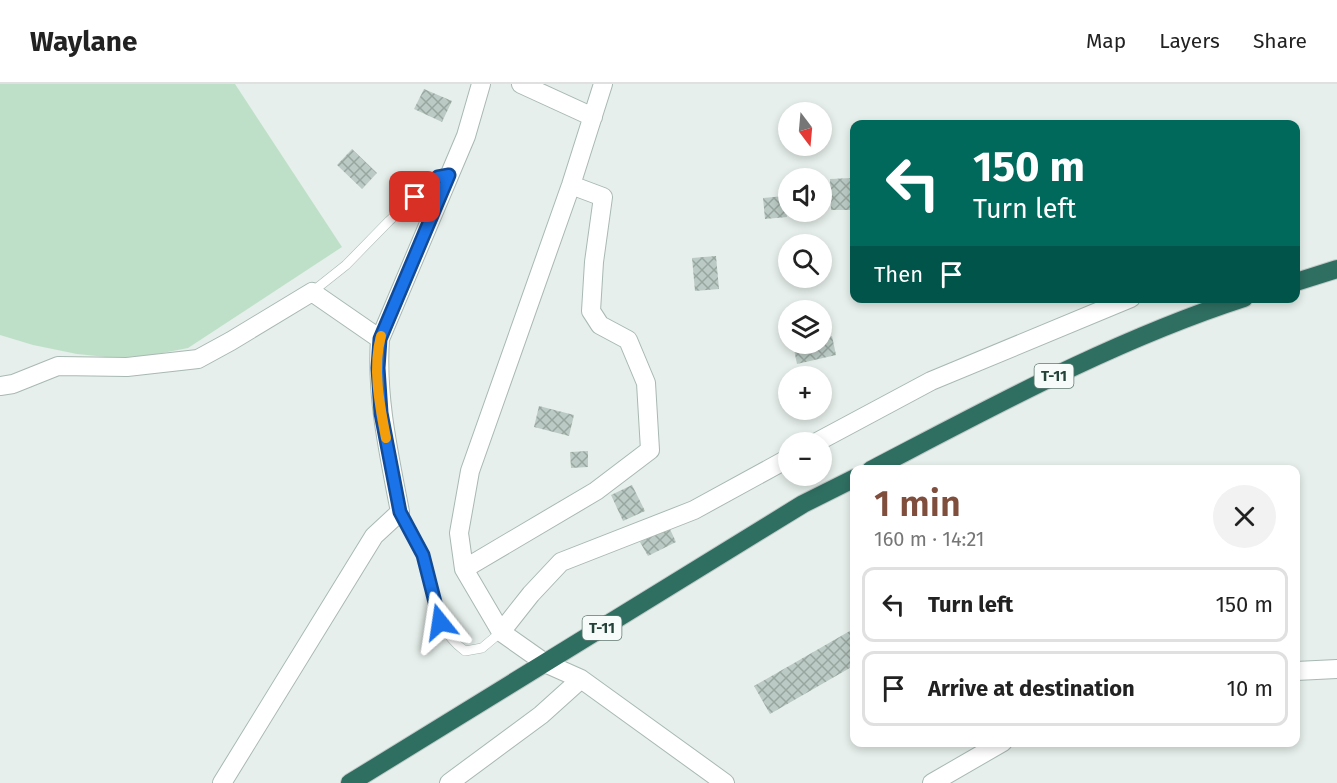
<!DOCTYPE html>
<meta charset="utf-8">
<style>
body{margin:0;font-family:"Fira Sans",sans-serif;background:#f2f2f2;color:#222;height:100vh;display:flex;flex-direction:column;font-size:22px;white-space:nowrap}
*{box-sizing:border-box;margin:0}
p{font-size:20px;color:#767676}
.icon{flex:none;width:33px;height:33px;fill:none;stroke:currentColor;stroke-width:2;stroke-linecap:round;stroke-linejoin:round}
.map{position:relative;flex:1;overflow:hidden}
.panel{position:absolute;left:850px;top:381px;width:450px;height:282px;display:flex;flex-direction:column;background:#fff;border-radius:12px;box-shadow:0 3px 9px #0003}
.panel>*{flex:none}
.hud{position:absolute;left:850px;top:36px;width:450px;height:183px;border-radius:12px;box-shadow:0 3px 9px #0003;background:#00695c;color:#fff;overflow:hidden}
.needle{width:39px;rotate:164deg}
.tools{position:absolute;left:778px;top:18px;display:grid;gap:12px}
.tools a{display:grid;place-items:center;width:54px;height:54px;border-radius:50%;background:#fff;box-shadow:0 3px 9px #0003;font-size:30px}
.pin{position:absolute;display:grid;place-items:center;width:51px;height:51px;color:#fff;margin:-26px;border-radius:12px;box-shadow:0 3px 9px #0006}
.me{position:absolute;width:66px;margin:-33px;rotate:345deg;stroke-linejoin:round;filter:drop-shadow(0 0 4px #0008)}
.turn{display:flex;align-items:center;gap:21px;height:126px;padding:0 24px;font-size:27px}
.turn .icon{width:78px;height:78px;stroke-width:2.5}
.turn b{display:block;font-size:42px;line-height:51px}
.then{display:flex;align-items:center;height:57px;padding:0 24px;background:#0003;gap:12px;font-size:22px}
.round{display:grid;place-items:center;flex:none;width:63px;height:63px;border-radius:32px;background:#f2f2f2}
.head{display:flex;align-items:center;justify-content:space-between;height:102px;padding:0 24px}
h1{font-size:36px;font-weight:600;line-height:45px;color:#804e3d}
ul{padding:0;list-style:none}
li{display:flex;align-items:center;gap:18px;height:75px;margin:0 12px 9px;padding:0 12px;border:3px solid #e0e0e0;border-radius:12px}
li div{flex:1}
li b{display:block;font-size:22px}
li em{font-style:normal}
header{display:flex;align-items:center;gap:36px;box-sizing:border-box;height:84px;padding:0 30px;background:#fff;border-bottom:2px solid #e0e0e0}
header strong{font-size:28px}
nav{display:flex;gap:33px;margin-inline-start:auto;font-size:21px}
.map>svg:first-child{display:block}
.green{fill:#bfe0c8}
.building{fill:url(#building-cross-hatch)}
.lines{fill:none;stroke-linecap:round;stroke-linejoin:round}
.lane-casing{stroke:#a8b8b2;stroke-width:10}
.street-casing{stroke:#a8b8b2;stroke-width:20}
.highway-casing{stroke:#c2cac8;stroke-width:20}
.lane{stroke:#fff;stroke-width:9}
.street{stroke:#fff;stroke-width:18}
.highway{stroke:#2f6f62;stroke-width:18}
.route-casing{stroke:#114b97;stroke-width:15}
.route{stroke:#1a73e8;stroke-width:10}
.slow{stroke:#f59e0b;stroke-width:10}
.labels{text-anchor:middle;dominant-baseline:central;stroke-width:6;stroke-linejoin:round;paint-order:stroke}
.shield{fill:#f7fbf9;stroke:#637a73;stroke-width:1.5}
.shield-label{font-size:15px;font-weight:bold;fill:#24423a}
</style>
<header>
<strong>Waylane</strong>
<nav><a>Map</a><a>Layers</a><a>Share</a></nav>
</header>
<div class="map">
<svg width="1337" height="699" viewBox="0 0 1337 699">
<defs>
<pattern id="building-cross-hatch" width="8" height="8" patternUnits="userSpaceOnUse" patternTransform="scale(1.5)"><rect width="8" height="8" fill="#bbcac4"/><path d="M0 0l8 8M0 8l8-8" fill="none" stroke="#98a6a0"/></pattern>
</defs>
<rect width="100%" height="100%" fill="#e6efeb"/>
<path class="green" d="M0,0H235L342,163L188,264L152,271L116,274L77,270L33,261L0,251Z"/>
<path class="building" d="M424,5L452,17L442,38L414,25Z
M352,65L377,89L362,105L337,81Z
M851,94L852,126H831L830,95Z
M785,112L787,133L765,135L763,114Z
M716,172L719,205L695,207L692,174Z
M891,214H906L907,215L892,219Z
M832,252L836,271L797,280L793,261L822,260V255Z
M539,322L574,331L569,352L534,343Z
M588,367V383L571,384L570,368Z
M632,401L645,427L623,437L611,411Z
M669,443L676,458L648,472L640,458Z
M855,544V581L770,630L754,602Z"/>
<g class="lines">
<defs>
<path id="lane" d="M312,208L346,181L389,137L438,93L449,91
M400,428C407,442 416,455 422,470C438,505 430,542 465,567L482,564L501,548"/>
<path id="street" d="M521,0L593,33
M603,0L571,101L470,387L459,449L464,485L501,548L545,579L581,595L725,699
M0,302L13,300L58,282L127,283L198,275L231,257L312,208L380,255
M817,358L931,297L1131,214
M464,485L596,407L650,366L646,299L628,256L600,241L591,227L594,178L603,113L571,101
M501,548L531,510L561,478L694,426L789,374
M1296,587L1337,585
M222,699L374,452L400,428C389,370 376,314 380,255L466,52L481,0
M449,699L541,631L581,595
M932,699L1003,658"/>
<path id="highway" d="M1296,198L1337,185
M871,386C992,323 1114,256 1244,214
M350,699L803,420L855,394"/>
</defs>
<use href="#lane" class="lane-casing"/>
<use href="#street" class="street-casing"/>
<use href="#highway" class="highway-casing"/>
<use href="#lane" class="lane"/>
<use href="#street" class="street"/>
<use href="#highway" class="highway"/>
</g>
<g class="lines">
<defs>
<path id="route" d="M415,113L438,93L449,91L380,255L378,284L381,329L400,428L423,471L440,538"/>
</defs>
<use href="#route" class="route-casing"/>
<use href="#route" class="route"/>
<path class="slow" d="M381,252C372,284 380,323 386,354"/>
</g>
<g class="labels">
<g class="shield">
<rect x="1034.5" y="280" width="39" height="24" rx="4.5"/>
<rect x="582.5" y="532" width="39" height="24" rx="4.5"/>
</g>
<g class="shield-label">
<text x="1054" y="292">T-11</text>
<text x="602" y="544">T-11</text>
</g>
</g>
</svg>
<div class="tools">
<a><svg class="needle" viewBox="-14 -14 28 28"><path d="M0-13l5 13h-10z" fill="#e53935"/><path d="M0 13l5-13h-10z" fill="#767676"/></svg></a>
<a><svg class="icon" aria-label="sound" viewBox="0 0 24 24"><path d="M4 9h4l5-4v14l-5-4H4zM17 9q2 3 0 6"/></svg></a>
<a><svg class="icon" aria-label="search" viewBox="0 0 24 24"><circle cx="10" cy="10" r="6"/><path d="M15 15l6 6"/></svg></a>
<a><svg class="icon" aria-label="layers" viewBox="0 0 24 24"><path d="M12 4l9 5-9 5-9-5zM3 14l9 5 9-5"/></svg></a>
<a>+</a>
<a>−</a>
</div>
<div class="pin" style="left:415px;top:113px;background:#d93025"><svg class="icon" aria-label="arrive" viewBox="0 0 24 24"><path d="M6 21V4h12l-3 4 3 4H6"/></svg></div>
<svg class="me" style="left:440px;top:538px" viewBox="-20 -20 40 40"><path d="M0-17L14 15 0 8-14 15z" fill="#1a73e8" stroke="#fff" stroke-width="4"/></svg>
<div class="hud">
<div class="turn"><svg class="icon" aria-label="left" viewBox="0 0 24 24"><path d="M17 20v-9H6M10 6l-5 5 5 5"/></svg><div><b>150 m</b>Turn left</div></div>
<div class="then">Then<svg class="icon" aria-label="arrive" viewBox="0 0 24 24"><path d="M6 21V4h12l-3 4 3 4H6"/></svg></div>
</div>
<section class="panel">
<div class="head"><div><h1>1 min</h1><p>160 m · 14:21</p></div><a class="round"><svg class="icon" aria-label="close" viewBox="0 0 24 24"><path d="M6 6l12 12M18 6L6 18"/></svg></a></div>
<ul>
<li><svg class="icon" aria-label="left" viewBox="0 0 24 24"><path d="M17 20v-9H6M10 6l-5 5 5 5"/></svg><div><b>Turn left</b></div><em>150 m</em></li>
<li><svg class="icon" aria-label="arrive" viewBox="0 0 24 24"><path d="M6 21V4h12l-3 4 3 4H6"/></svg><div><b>Arrive at destination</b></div><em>10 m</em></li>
</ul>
</section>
</div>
